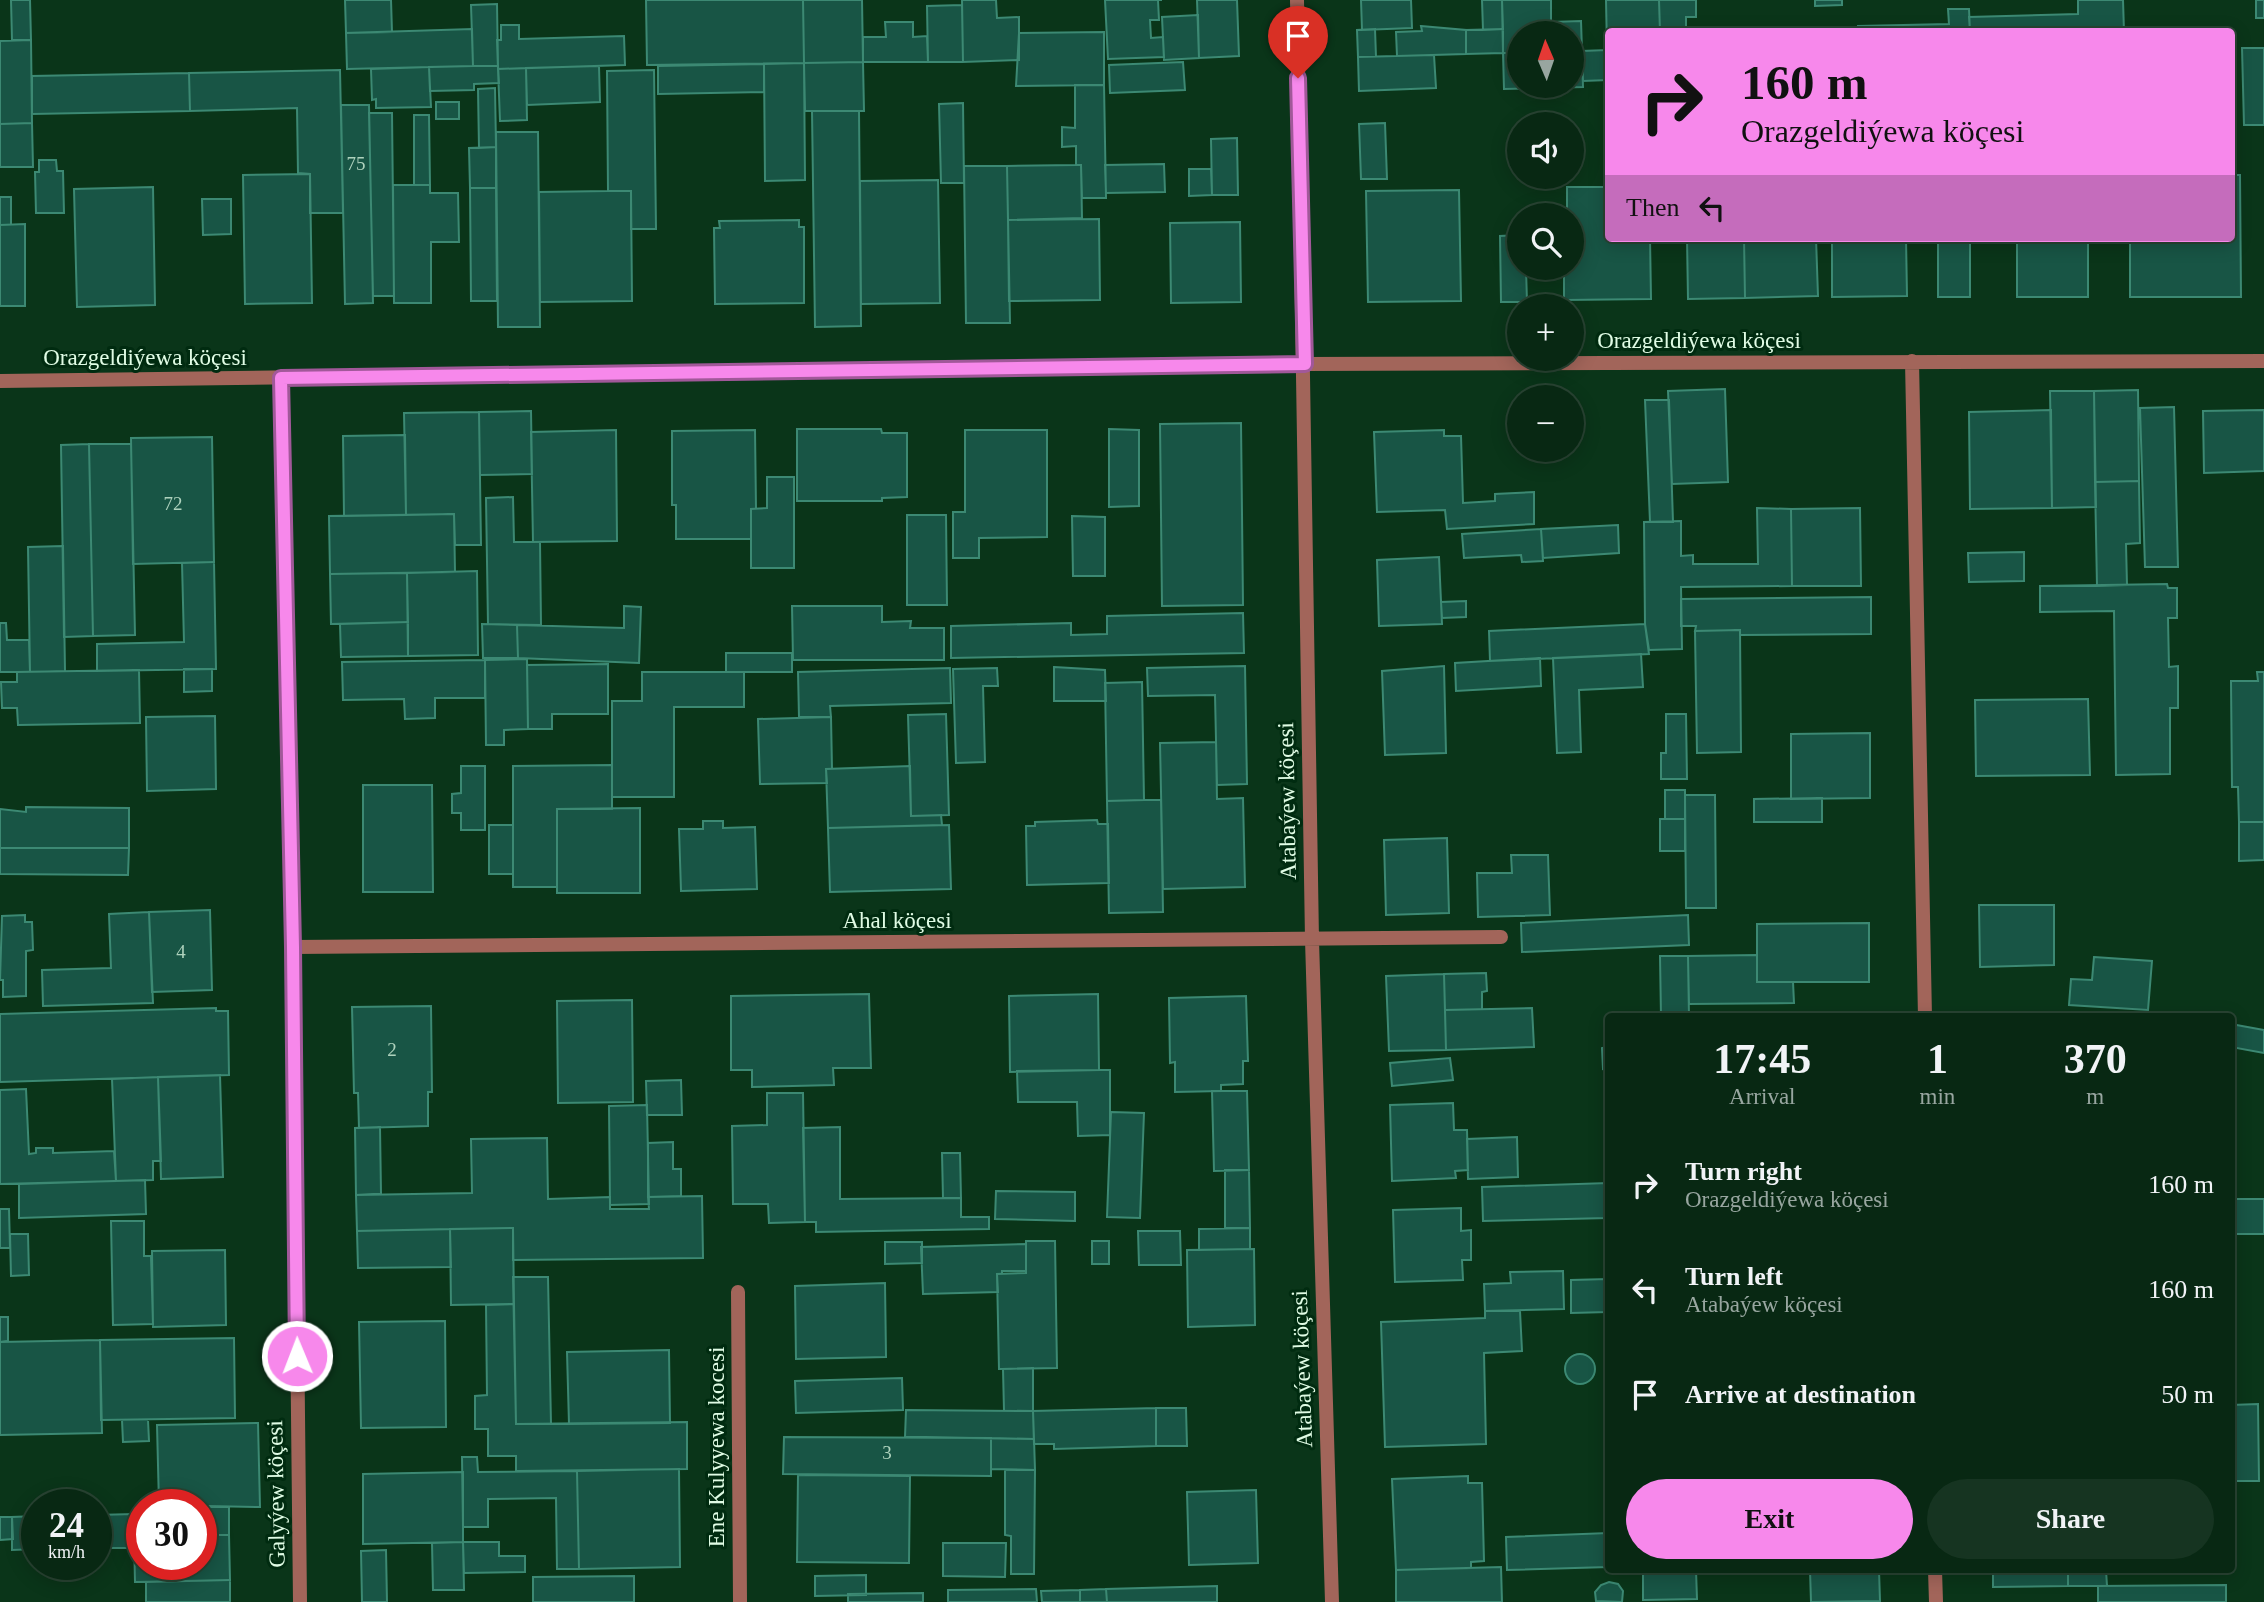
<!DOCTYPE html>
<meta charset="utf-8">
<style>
body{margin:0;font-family:"Times New Roman",serif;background:#163421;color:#f1f3f6;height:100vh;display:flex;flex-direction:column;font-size:26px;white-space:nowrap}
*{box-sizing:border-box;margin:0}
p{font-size:23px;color:#98a6a0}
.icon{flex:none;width:38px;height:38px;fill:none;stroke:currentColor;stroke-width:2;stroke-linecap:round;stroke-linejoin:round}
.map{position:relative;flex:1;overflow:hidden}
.details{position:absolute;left:1605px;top:1013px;width:630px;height:560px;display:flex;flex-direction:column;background:#082813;border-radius:7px;box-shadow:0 4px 18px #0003,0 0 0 2px #294433}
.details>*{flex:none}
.top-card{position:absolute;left:1605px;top:28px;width:630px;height:214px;border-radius:7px;box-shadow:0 4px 18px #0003,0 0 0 2px #294433;background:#f788eb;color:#111;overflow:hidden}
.needle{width:46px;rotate:358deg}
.tools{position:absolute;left:1507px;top:21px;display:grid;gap:14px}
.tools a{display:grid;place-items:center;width:77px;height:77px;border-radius:50%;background:#082813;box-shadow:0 4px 18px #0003,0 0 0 2px #294433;font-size:35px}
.speed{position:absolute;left:21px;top:1489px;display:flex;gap:14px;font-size:35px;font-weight:700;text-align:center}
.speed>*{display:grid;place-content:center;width:91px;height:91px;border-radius:50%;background:#082813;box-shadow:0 4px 18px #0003,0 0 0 2px #294433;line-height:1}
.speed small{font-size:18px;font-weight:400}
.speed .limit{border:10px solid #d22;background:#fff;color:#111}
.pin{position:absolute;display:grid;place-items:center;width:60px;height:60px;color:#fff;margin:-72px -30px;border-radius:50% 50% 50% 0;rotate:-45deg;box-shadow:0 0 7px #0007}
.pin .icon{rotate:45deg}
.me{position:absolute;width:77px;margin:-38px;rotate:359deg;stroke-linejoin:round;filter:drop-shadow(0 0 5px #0008)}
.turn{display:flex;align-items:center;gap:24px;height:147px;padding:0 21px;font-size:32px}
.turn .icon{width:91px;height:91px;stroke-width:2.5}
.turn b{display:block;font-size:49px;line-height:60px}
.then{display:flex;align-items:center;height:66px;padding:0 21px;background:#0003;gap:14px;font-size:26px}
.eta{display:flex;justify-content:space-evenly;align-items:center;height:119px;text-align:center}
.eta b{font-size:42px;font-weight:700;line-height:49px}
.primary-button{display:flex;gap:14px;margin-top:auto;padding:14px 21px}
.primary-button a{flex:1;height:80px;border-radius:42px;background:#f788eb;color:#111;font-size:28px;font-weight:700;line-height:80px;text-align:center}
.primary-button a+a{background:#163421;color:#f1f3f6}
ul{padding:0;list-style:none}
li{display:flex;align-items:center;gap:21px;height:105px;padding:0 21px}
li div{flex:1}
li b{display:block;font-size:26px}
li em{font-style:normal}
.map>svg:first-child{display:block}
.building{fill:#185545;stroke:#3c8973;stroke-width:2}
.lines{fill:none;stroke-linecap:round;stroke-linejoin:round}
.street{stroke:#a2655a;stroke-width:14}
.route-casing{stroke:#a15899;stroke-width:18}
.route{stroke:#f788eb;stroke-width:12}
.labels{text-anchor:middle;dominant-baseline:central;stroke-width:6;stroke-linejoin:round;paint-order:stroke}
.number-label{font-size:19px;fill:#aed2bd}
.street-label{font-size:23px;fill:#e0fce5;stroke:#002b10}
</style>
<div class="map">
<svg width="2264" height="1602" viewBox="0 0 2264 1602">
<rect width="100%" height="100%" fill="#0a3519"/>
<path class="building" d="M11,0H30L31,40H12Z
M345,0H391L392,32L346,33Z
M646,0H803L804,63L647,65Z
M803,0H862L863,62L804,63Z
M962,0H996L997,18L1019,17V60L963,62Z
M1105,0H1162H1158L1159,20H1150L1151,38L1163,37L1164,57L1108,59Z
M1197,0H1237L1239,56L1199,58Z
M1361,0H1411L1412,28L1362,30Z
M1482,0H1502L1503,29L1483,30Z
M1502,0H1551V22L1581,21L1582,51H1572V33H1519V53H1503Z
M1606,0H1659L1660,32H1608L1607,50Z
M1659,0H1696V17H1686V32H1660Z
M1815,0H1842V5L1815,6Z
M2078,0H2123L2124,32H1970L1969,17L2078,14Z
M2256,0H2264V18H2256Z
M497,4L498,66H473L471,5Z
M962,5L963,62H928L927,6Z
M1948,9H1969L1970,32H1858V26L1949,24Z
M1198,15L1199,58L1164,60L1162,17Z
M885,22H913V37L927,36L928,62H863V37H886Z
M501,25H519V39L624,36L625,65L498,69L497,40H501Z
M1421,26L1466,30V54L1397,56L1396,32L1422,31Z
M472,29L473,66L347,69L346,33Z
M1375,29L1376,57H1358L1357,30Z
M1503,29V53L1466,54V30Z
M1104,32V85L1016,86L1019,33Z
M31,40L32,123L0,124V41Z
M2242,48H2264V125H2244Z
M1607,50L1608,80L1583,81L1582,51Z
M1572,51H1582L1583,87L1504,89L1503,53H1519V86H1572Z
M1434,55L1436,88L1359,91L1358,57Z
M863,62L864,111H805L804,63Z
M1183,62L1185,90L1110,93L1109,65Z
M804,63L805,180L765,181L764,64Z
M764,64V92L658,94V66Z
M473,66H498L499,83L474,84V90L430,91L429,67Z
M599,66L600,102L527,105L526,68Z
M429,67L431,107L376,108V99L372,100L371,69Z
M526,68L527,120L500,121L498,69Z
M340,70L343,213H310V174L298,173L297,108L190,111L189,73Z
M654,70L656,229H631V191H608L607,71Z
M189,73L190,111L32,114V76Z
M1075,85H1104L1106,198H1082L1081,165H1076V146L1062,147V127L1075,128Z
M495,88L496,147L479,148L478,89Z
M436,102H459V119H436Z
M963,103L964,183H941L939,104Z
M341,105H369L373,303L345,304Z
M812,111H859L861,326L815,327Z
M369,113H392L394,296H373Z
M414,115H429L430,185H414Z
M32,123L33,167H0V124Z
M1385,123L1387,179H1361L1359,124Z
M496,132H538L540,327H498Z
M1237,138L1238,195H1212L1211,139Z
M496,147V188H470L469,148Z
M39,160H56L57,171H63L64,213H36L35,172H39Z
M1164,164L1165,192L1106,193L1105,165Z
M1076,165H1081L1082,218L1008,220L1007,166Z
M964,166H1007L1010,323H966Z
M1189,169H1211L1212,195L1189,196Z
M310,174L312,303L245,304L243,175Z
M2231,175H2240L2241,297H2130V238H2231Z
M938,180L940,303L861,304L860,181Z
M393,185H430V193H458L459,242H431V303H394Z
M153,187L155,305L77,307L74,189Z
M1567,187H1608V238H1650L1651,299L1564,300V268H1572V215H1567Z
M470,188H496L497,301H471Z
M1459,190L1461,301L1368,302L1366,191Z
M608,191H631L632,301L540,302L539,192Z
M0,197H11V225H0Z
M202,199H231V234L203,235Z
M1099,219L1100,300L1009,301L1008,220Z
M799,220V227H804V303L715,304L714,228H720L719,221Z
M1240,222L1241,302L1171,303L1170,223Z
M25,224V306H0V225Z
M1519,235V268H1526L1527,302H1501L1500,236Z
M1687,238H1744L1745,298L1688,299Z
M1744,238H1816L1818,296L1745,298Z
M1832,238H1906L1907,296L1832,297Z
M1938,238H1970V297H1938Z
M2017,238H2088V297H2017Z
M1725,389L1728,482L1672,484L1668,391Z
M2138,390L2139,481L2095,482L2094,391Z
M2050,391H2094L2096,507L2052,508Z
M1645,400H1669L1673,522H1650Z
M2174,407L2178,567H2145L2140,408Z
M2051,410L2052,508L1970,509L1969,412Z
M2264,410V471L2204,473L2203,411Z
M531,411L532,474L480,475L479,412Z
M479,412L481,545H455L454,514L406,515L404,413Z
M1241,423L1243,605L1162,606L1160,424Z
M797,429H881L882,433H907V497L882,498V501H797Z
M1109,429L1139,430V506L1109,507Z
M616,430L617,541L533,542L531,432Z
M755,430L756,509H751V539H676V505H672V431Z
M965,430H1047V537L979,538V558H953V512H965Z
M1444,430V436H1461L1463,503L1495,501V494L1534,492V524L1447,529L1445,510L1377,512L1374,432Z
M405,435L406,515L344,516L343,436Z
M212,437L214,562L133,564L131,438Z
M89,444H131L135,635L93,636Z
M89,444L93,636L64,637L61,445Z
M767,477H794V568H751V509L767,508Z
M2139,481L2140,543L2126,544L2127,585L2097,586L2095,482Z
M513,497L514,542H540L541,625L488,624L486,498Z
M1757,508L1791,509L1792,586L1681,587L1682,649L1649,650L1645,624L1644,522L1681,521V556L1693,555V564H1758Z
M1860,508L1861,586H1792L1791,509Z
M454,514L455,572L330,574L329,516Z
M907,515H946L947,605H907Z
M1072,516L1105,517V576H1073Z
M1618,525L1619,553L1543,558L1541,529Z
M1541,529L1543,561L1522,562L1521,555L1464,558L1462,534Z
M63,546L65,671L30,672L28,547Z
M2024,552V581L1969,582L1968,553Z
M1439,557L1442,624L1379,626L1377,560Z
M214,562L216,669L97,671V644L184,642L182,563Z
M477,571L478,655L408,656L407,573Z
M407,573L408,622L331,624L330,574Z
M2167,584L2168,588H2177V618H2168L2169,667L2178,666V708H2170V774L2116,775L2114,611L2040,612V586Z
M1871,597V634L1740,635V630L1695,631L1696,626H1681V599Z
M1466,601V617L1442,618L1441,602Z
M624,606L641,607L639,663L518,658L517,625L624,628Z
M792,606H882V622L911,621L910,628H944V660H793Z
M1243,613L1244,653L951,658V626L1071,623V635L1107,634V616Z
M408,622V656L341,657L340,624Z
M0,623H6L7,640H29L30,672H0Z
M482,624L517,625L518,658H483Z
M1645,624L1649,654L1490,661L1489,631Z
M1740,630L1741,752L1697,753L1695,631Z
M726,653H792V672H726Z
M1641,654L1643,687L1579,690L1581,752L1557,753L1553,658Z
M1540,658L1541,686L1456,691L1455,663Z
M527,659L528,729L504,730V745H486L485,660Z
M485,660V698H435V718L405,719L404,699L343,700L342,662Z
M608,664V714H552V729H528L527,665Z
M1245,666L1247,784L1217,785L1215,695L1148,696L1147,668Z
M1444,666L1446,753L1385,755L1382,671Z
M1054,667L1105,670L1106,701H1054Z
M950,668L951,703L830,706L831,717H799L798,672Z
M997,668L998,686H983L985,762L956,763L953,669Z
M184,669H212V691L184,692Z
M139,670L140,723L18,725L17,708H2L1,682H17V672Z
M642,672H744V707H674V797H612V701H642Z
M2257,672H2264V822H2239L2238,787H2232L2231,681H2258Z
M1142,682L1144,800L1107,801L1105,683Z
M2088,699L2090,775L1976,776L1975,700Z
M946,714L949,815L911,816L908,715Z
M1666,714H1686L1687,779H1661V753H1666Z
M215,716L216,789L147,791L146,717Z
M831,717L832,769H826L827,783L760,784L758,719Z
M1870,733V798L1791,799V734Z
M1216,742L1217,799L1243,798L1245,887L1163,889L1160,743Z
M612,765V809H557V887H513V766Z
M461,766H485V830H461V813H452V794L461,793Z
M910,766L911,816L941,815L942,825L828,828L826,769Z
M363,785H432L433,892H363Z
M1665,790H1685V819H1665Z
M1685,795H1715L1716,908H1686Z
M1822,798V822H1754V799Z
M1144,800H1161L1163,912L1109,913L1107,801Z
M26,807L129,808V848H0V809L26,812Z
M640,808V893H557V809Z
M1660,819H1685V851H1660Z
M1097,820L1098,824H1108L1109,883L1027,885L1026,826H1035V822Z
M703,821H723V828L755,827L757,889L681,891L679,829H703Z
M2239,822H2264V860L2239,861Z
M489,825H513V874H489Z
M949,825L951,889L830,892L828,828Z
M1447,838L1449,913L1386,915L1384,840Z
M0,848H129L128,875L0,874Z
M1511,855H1548L1550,915L1478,917L1477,873H1512Z
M1979,905H2054V965L1980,967Z
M210,910L212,990L152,992L149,912Z
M149,912L153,1003L43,1006L42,970L111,968L109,914Z
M25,915V922H32L33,950L26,951V996L3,997V980H0L2,916Z
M1688,915L1689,945L1522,952L1521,923Z
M1869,923V982H1757V924Z
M1757,955V982H1793L1794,1003L1689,1004L1688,956Z
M1660,956H1688L1689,1017H1661Z
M2094,957L2152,961L2148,1010L2069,1005L2071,979L2092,980Z
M1486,973L1487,991L1482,992V1010H1445L1444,974Z
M1444,974L1446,1050L1389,1051L1386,976Z
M869,994L871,1068H833L834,1085L752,1087V1070H731V996Z
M1098,994L1099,1070L1010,1072L1009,996Z
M1246,996L1248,1061H1243V1084L1221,1085V1091L1175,1092V1062L1170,1063L1169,998Z
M632,1000L633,1102L558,1103L557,1001Z
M431,1006L432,1092H428V1126L359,1128L358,1093H354L352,1007Z
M216,1008V1011H228L229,1075L0,1082V1014Z
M1532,1008L1534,1047L1446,1050L1445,1010Z
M2231,1024L2264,1030V1053L2231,1047Z
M1608,1047V1068L1603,1069L1602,1048Z
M1450,1058L1453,1080L1392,1086L1390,1063Z
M1099,1070H1110V1135L1078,1136L1077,1102H1018L1017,1071Z
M220,1075L223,1177L161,1179L158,1077Z
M158,1077L161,1161H153V1180L116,1181L112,1079Z
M681,1080L682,1115H647L646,1081Z
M26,1089L29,1154L36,1153V1148H53V1153L114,1151L116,1181L0,1184V1090Z
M1212,1091H1247L1249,1170L1214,1171Z
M767,1093H803L805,1222L769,1223L768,1204H733L732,1126L767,1125Z
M1453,1103L1454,1130H1467L1468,1170L1455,1171L1456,1178L1392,1181L1390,1105Z
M647,1105L649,1204L610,1205L609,1106Z
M1111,1112L1144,1113L1140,1218L1107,1217Z
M380,1127L381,1194L356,1195L355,1128Z
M840,1127V1199L961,1198V1217H989V1229L816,1232V1222H805L803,1128Z
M1517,1137L1518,1177L1468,1179L1467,1139Z
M547,1138L548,1199L610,1197V1209H649L648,1197L702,1196L703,1258L513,1260V1228L357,1231L356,1195L472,1193L471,1139Z
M673,1142V1169H681V1196L648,1197V1143Z
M942,1153H960L961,1198H943Z
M1225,1170H1249L1250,1228H1225Z
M145,1180L146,1214L19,1218V1184Z
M1608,1183V1218L1483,1221L1482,1187Z
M996,1191L1075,1192V1221L995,1219Z
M2231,1199H2264V1234H2231Z
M1461,1208V1231L1471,1230V1260H1462L1463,1280L1395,1282L1393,1210Z
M0,1209H9L10,1248H0Z
M111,1221H144V1256H151L153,1324L113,1325Z
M513,1228L514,1304L451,1305L450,1229Z
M1250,1228V1249L1199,1250V1229Z
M450,1229L451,1267L358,1268L357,1231Z
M1138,1231H1180L1181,1265H1139Z
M10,1234H28L29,1275L11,1276Z
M1026,1241H1055L1057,1368L999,1369L997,1274L1026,1273Z
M1092,1241H1109V1264H1092Z
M885,1242H922V1263L885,1264Z
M1026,1244V1271H1002V1274H997L998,1292L923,1294L921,1247Z
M1254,1249L1255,1325L1188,1327L1187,1250Z
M225,1250L226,1325L153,1327L152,1251Z
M1563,1271L1564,1309L1485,1311L1484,1284L1511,1283L1510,1272Z
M513,1277H548L551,1424H516Z
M1608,1279V1312L1571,1313V1280Z
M885,1283L886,1357L796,1359L795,1286Z
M514,1304L516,1424L687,1422V1469L516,1471V1456H488V1429H475V1396L487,1395L486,1305Z
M1485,1311H1520L1522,1351L1484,1353L1486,1444L1385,1447L1381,1322L1485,1318Z
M0,1317H8V1341L0,1342Z
M445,1321L446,1427L361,1428L359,1322Z
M234,1338L235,1418L101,1420L100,1340Z
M100,1340L102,1433L0,1435V1342Z
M669,1350L670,1423L569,1424L567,1352Z
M1565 1369a15 15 0 1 1 30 0a15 15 0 1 1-30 0Z
M1033,1368V1411H1004L1003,1369Z
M902,1378L903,1410L796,1413L795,1381Z
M2258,1404L2259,1481H2232L2231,1405Z
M1156,1408H1186L1187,1446H1156Z
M1156,1408V1446L1054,1449V1444H1034L1033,1411Z
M906,1410L1033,1411L1034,1439L905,1437Z
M122,1420H148L149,1441L123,1442Z
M258,1423L260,1507L159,1505L157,1425Z
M784,1437L991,1438V1476L783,1474Z
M991,1438L1034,1439L1035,1470L991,1469Z
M462,1457H477L478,1472L577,1471L579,1569H557L556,1498L488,1499V1527H463Z
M679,1469L680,1567L579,1569L577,1471Z
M1005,1470H1035L1034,1574H1011V1536L1005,1535Z
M463,1472V1542L363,1544V1474Z
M798,1475L910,1476L909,1563L797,1562Z
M1468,1476V1483H1482L1484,1561L1471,1562V1568L1396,1570L1392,1479Z
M1256,1490L1258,1563L1189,1565L1187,1492Z
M201,1507H229V1535H201Z
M134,1508H142V1536L134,1537Z
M134,1514V1548H96V1515Z
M37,1516V1549L12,1550V1517Z
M0,1517H12L13,1539L0,1540Z
M1608,1533V1567L1507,1570L1506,1537Z
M201,1535H229L230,1580L135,1582L134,1537L142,1536V1564H201Z
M463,1542H499V1556H525V1572L464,1573Z
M463,1542L464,1590H433L432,1543Z
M943,1543H1006L1005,1577L943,1576Z
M386,1550L387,1602H362L361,1551Z
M1501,1567L1502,1602H1396V1570Z
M1643,1570H1696L1697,1599L1643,1600Z
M1810,1570H1879L1880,1601L1811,1602Z
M1993,1570H2068V1586L1993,1587Z
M2068,1570H2106L2107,1586H2068Z
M866,1575V1595L815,1596V1576Z
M634,1576V1602H533V1577Z
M230,1580V1602H146V1582Z
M1609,1582L1618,1584L1623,1591L1622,1602L1596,1601L1595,1592L1601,1585Z
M2226,1585V1602H2098V1586Z
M1217,1586V1602H1107L1106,1589Z
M1036,1589L1037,1602H948V1590Z
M1106,1589L1107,1602H1080V1590Z
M1080,1590V1602H1042L1041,1591Z
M923,1593V1602H848V1594Z"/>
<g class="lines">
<path class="street" d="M1297,0L1312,940L1332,1602
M1912,361L1925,1017
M281,378L293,947L300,1602
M0,381L1305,364L2264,361
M293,947L1501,937
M738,1292L740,1602
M1935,1570L1936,1602"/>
</g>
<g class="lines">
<defs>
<path id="route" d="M297,1356L293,947L281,378L1305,364L1298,78"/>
</defs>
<use href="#route" class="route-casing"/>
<use href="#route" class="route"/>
</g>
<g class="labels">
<g class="number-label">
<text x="356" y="163">75</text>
<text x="173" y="503">72</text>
<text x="181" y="951">4</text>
<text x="392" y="1049">2</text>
<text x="887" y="1452">3</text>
</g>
<g class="street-label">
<text x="1699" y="340">Orazgeldiýewa köçesi</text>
<text x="145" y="357">Orazgeldiýewa köçesi</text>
<text transform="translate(1287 801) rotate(-91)">Atabaýew köçesi</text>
<text x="897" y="920">Ahal köçesi</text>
<text transform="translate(1302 1369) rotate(-92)">Atabaýew köçesi</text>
<text transform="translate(716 1447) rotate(-90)">Ene Kulyyewa kocesi</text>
<text transform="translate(276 1494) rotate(-91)">Galyýew köçesi</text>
</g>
</g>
</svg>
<div class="tools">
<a><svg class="needle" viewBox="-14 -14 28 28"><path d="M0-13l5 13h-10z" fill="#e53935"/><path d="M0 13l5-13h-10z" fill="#98a6a0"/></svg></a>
<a><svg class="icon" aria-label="sound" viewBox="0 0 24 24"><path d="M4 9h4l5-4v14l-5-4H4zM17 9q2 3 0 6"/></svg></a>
<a><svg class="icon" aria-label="search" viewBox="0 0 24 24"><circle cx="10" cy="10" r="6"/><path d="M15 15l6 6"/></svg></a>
<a>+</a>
<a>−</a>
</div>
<div class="speed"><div>24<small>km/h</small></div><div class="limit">30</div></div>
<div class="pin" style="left:1298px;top:78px;background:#d93025"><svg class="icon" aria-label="arrive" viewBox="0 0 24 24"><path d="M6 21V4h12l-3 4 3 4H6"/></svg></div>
<svg class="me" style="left:297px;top:1356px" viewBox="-20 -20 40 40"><circle r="17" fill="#f788eb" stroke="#fff" stroke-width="3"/><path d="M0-11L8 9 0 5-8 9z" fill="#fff"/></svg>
<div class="top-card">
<div class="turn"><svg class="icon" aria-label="right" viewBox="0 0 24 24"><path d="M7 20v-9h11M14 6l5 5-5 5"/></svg><div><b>160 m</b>Orazgeldiýewa köçesi</div></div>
<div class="then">Then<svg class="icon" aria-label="left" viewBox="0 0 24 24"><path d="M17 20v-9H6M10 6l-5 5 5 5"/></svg></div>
</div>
<section class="details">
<div class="eta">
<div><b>17:45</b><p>Arrival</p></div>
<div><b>1</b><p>min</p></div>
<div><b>370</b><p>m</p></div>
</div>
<ul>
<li><svg class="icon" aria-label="right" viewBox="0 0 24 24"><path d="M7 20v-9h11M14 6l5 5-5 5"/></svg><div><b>Turn right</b><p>Orazgeldiýewa köçesi</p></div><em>160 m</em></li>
<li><svg class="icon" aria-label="left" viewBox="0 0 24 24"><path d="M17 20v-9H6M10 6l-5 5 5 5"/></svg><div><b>Turn left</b><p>Atabaýew köçesi</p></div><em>160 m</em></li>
<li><svg class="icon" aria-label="arrive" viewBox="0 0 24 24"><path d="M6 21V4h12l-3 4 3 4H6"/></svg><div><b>Arrive at destination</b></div><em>50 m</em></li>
</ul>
<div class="primary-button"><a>Exit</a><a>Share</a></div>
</section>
</div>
